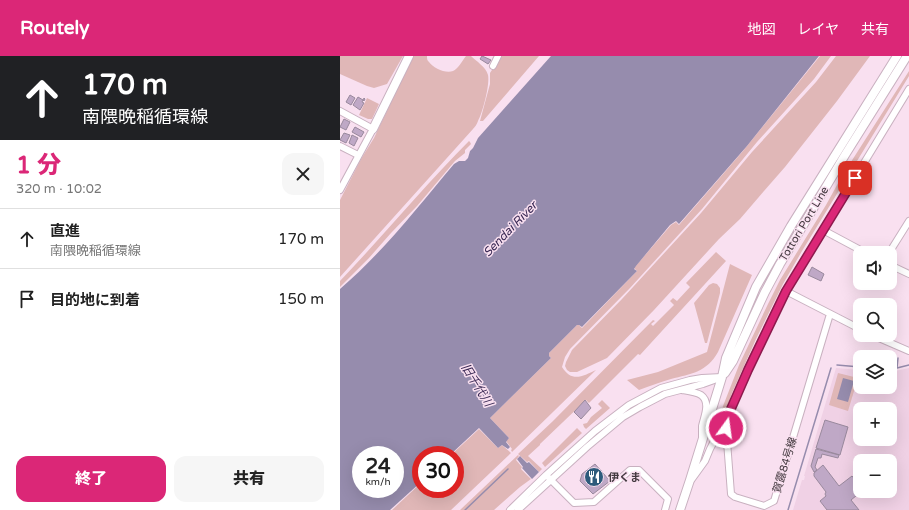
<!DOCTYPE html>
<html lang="ja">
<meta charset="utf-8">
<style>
body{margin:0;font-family:"Varela Round","Noto Sans JP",sans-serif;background:#f6f6f6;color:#222;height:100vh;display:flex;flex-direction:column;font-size:15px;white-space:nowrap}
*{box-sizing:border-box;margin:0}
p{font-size:13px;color:#767676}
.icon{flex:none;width:22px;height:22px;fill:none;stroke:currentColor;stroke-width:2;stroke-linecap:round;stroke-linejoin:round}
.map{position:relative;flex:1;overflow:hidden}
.sheet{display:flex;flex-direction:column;background:#fff;width:340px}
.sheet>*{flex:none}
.top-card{background:#202124;color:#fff;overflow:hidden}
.controls{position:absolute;left:513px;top:190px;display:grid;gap:8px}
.controls a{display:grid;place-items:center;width:44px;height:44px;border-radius:8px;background:#fff;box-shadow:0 4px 16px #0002;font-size:20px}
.speed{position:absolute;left:12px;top:390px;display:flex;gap:8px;font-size:20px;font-weight:700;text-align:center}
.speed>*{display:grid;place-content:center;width:52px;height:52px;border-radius:50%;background:#fff;box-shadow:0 4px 16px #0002;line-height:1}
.speed small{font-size:10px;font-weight:400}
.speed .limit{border:6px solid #d22;background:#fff;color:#111}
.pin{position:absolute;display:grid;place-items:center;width:34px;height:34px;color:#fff;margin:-17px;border-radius:8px;box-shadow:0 2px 6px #0006}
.me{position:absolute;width:44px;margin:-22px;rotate:14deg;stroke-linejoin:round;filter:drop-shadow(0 0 3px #0008)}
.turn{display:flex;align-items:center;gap:14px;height:84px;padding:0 16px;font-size:18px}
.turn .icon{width:52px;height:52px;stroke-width:2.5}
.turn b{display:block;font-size:28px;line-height:34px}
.round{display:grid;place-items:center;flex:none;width:42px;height:42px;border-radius:12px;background:#f6f6f6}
.overview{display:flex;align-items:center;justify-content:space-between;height:68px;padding:0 16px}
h1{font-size:24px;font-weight:800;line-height:30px;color:#db2777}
.button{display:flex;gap:8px;margin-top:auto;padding:8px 16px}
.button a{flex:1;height:46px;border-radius:12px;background:#db2777;color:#fff;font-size:16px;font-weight:800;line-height:46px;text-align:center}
.button a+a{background:#f6f6f6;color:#222}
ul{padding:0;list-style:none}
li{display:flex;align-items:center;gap:12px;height:60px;padding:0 16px;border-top:1px solid #e0e0e0}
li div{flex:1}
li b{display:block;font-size:15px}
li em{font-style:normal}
header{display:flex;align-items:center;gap:24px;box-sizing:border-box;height:56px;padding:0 20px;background:#db2777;color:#fff}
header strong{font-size:19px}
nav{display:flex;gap:22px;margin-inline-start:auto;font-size:14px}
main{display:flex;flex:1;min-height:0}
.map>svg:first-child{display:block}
.built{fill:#f0d1e5;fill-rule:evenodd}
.green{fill:#e0b7b7}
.water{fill:#968cad;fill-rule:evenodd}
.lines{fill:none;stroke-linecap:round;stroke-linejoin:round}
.stream{stroke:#968cad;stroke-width:1.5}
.building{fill:#bfa8c6;stroke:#99899d}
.minor-casing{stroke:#c9b1c0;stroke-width:8}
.major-casing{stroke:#c9b1c0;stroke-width:10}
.minor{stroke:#fff;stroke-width:6}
.major{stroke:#fff;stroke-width:8}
.route-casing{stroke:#8e194d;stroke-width:10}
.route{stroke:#db2777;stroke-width:7}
.labels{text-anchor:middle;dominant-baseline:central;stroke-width:3;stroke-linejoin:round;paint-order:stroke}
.street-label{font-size:11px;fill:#43393f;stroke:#f9e0f0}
.poi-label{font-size:11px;font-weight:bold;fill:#43393f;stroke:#f9e0f0;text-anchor:start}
.water-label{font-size:12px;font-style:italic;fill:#392854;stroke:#f9e0f0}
</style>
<header>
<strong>Routely</strong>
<nav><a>地図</a><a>レイヤ</a><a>共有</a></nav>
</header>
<main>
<section class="sheet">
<div class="top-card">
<div class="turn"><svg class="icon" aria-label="ahead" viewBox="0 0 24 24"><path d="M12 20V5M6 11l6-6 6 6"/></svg><div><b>170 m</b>南隈晩稲循環線</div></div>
</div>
<div class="overview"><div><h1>1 分</h1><p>320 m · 10:02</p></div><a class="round"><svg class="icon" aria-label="close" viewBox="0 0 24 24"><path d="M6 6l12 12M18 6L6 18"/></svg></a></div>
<ul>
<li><svg class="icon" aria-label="ahead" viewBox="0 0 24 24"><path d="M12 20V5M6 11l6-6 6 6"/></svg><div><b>直進</b><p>南隈晩稲循環線</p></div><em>170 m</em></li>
<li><svg class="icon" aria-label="arrive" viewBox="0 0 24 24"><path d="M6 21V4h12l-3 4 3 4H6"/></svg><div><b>目的地に到着</b></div><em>150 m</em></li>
</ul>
<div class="button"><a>終了</a><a>共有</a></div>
</section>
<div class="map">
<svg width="569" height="454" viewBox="0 0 569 454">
<rect width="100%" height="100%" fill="#f9e0f0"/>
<path class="built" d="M496,312L520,314V331H550V316L569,312V454H453L462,424H464L465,420H464ZM520,353H550V383H520ZM520,405H550V435H520Z"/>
<path class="green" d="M0,0H63L47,28L34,32L27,30L0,18Z
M73,0H87C87,3 87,4 89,6C93,12 106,18 113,15C118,13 122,5 126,0H131C136,5 146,11 148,19C150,28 143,56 138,65C137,68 135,71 133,73L0,221V144L21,103L34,82Z
M161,0H199L143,65H140L150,28V17Z
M480,0H491L474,23L417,86L362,153L290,232L230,293L225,301L222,311C232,327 243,320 256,314L172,396L171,394L172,393L166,385L169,382L150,362L211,302L209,300V297L237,269H239L242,272L297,215L294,212L331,169L336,166L339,169L403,95Z
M496,0H530L497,45L445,111L424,135L400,163L379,183L314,254L267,302L237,316H230L227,314L225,310L226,306L232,294L282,243L361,157L412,96L476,26Z
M569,15V20L462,195L443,228L416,283L392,337L381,369L371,384L362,404L399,309L428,248L440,224L486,149L502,120Z
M27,42L39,48L32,63H28L19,59Z
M129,85L130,86L131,88L125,94V97L115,105L77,150L51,177L29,202L0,231V225C44,179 84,130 129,85Z
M376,196L386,205L300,299L298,298L249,347L246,344L200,388V389L188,400L202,413L199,416L189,405L187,406L178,398L213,365L313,264L315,265L311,268L313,270L334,249L330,245L333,242L337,245L350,231L346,227Z
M390,208L412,219L378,296C367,316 351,318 331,323C320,326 310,330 299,334L287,324L318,316L367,296Z
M373,227L377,228L380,232V237L367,287H365L354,247L369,229Z
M498,317L518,322L508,355L489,349Z
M262,344L270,352L246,373L244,371L243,368L247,367L251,361L262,352L258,348Z
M237,372L242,377L205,411L202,407Z
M139,373L158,392L162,389L171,397L111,454H52L81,427V433H115V399H111Z
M178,399L179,400L176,404L182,411L181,413L191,423L180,431L154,454H120Z"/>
<path class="water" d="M211,0H479L407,90L339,168L336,165L330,169L296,210L294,213L297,215L242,271L239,269H237L209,297V300L211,302L150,362L169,382L166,386L170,391L168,393L162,389L158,392L139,372L110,399H81V426L50,454H0V233C43,196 78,151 114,108L119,105H125L128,102L130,95L133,92L138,82ZM21,399H55V433H21Z
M503,322L514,325L508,346L497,343Z
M180,400L187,407L189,406L199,416L192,423L182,412L183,411L177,403Z"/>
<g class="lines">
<path class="stream" d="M497,309L520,311
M557,312L558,302
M550,313L557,312L569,309
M125,454L168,413
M448,454L491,312"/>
</g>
<path class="building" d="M142,0L151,4L148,8L140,3Z
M10,39L15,42L11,49L6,46Z
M18,41L23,44L24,42L25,43L24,45L23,44L22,46L24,47L20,54L13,49Z
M4,63L10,66L6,74L0,71Z
M15,71L24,76L21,81L12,76Z
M4,77L10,79L6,87L0,84Z
M12,79L18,82L14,90L9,87Z
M472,211L484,218L481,225L468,219Z
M245,344L251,352L241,363L234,356Z
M485,364L508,371L500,399L476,392Z
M476,393L499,399L498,402L482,398L481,402H478L475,411L477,414L474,416L471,410Z
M255,408L270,425L253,438L240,425L242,418Z
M483,409L499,430L512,420L520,429V435H522L511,444L519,454H487L480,445L486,440L485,438L486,436L474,420V417Z"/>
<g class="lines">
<defs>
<path id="minor" d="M153,10L158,0
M0,55L33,73L0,134
M0,90L18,99
M483,174L526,197
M549,197L569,165
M550,209L569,218
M446,235L413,301L390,355L386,372L391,438L395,441L424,450L434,445L490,258
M520,273L446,235L569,33
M532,279L569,295
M342,334C348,335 356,336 361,339C371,346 364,361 362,370C362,373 362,376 362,380
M209,422L234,447L254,446L290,414H299L328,443L325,454
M352,423L365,405L370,393L380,374L387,367
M170,454L206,419L255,375L289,349L321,332L350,324L362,322L382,321
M178,454L247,391L283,361L300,351L325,338L363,328L377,323"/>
<path id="major" d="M33,73L69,0
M385,317L393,305L425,236L440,208L505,99L567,0
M340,454L350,424L382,321L386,302L416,231L451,170L557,0"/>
</defs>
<use href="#minor" class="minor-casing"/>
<use href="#major" class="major-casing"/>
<use href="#minor" class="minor"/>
<use href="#major" class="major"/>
</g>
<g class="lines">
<defs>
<path id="route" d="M386,372L390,355L408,314L446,235L515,122"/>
</defs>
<use href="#route" class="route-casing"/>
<use href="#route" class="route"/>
</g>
<defs>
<symbol id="restaurant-disc" viewBox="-11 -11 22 22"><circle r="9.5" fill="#2d5b7b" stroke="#f9e0f0"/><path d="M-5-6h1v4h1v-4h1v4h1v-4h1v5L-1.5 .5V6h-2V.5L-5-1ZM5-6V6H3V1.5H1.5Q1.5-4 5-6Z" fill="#fff"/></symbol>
</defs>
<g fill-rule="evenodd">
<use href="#restaurant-disc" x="243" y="410" width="22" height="22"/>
</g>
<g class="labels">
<g class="street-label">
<text transform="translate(464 168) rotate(-59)">Tottori Port Line</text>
<text transform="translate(445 409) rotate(-73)">賀露84号線</text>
</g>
<g class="poi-label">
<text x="268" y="421">伊くま</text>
</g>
<g class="water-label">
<text transform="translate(170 173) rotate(-46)">Sendai River</text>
<text transform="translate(137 329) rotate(58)">旧千代川</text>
</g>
</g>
</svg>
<div class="controls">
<a><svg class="icon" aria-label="sound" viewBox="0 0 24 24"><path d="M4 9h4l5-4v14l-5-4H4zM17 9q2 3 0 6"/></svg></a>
<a><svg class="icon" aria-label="search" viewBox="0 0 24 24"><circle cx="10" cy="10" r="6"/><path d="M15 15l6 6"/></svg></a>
<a><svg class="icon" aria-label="layers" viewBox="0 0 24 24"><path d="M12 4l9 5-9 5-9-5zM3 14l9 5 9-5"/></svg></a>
<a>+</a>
<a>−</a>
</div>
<div class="speed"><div>24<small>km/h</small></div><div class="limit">30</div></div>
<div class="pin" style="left:515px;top:122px;background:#d93025"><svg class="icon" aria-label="arrive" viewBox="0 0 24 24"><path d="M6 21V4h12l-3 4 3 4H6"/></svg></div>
<svg class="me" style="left:386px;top:372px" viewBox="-20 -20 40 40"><circle r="17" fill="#db2777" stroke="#fff" stroke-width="3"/><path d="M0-11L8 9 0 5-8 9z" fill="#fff"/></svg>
</div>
</main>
